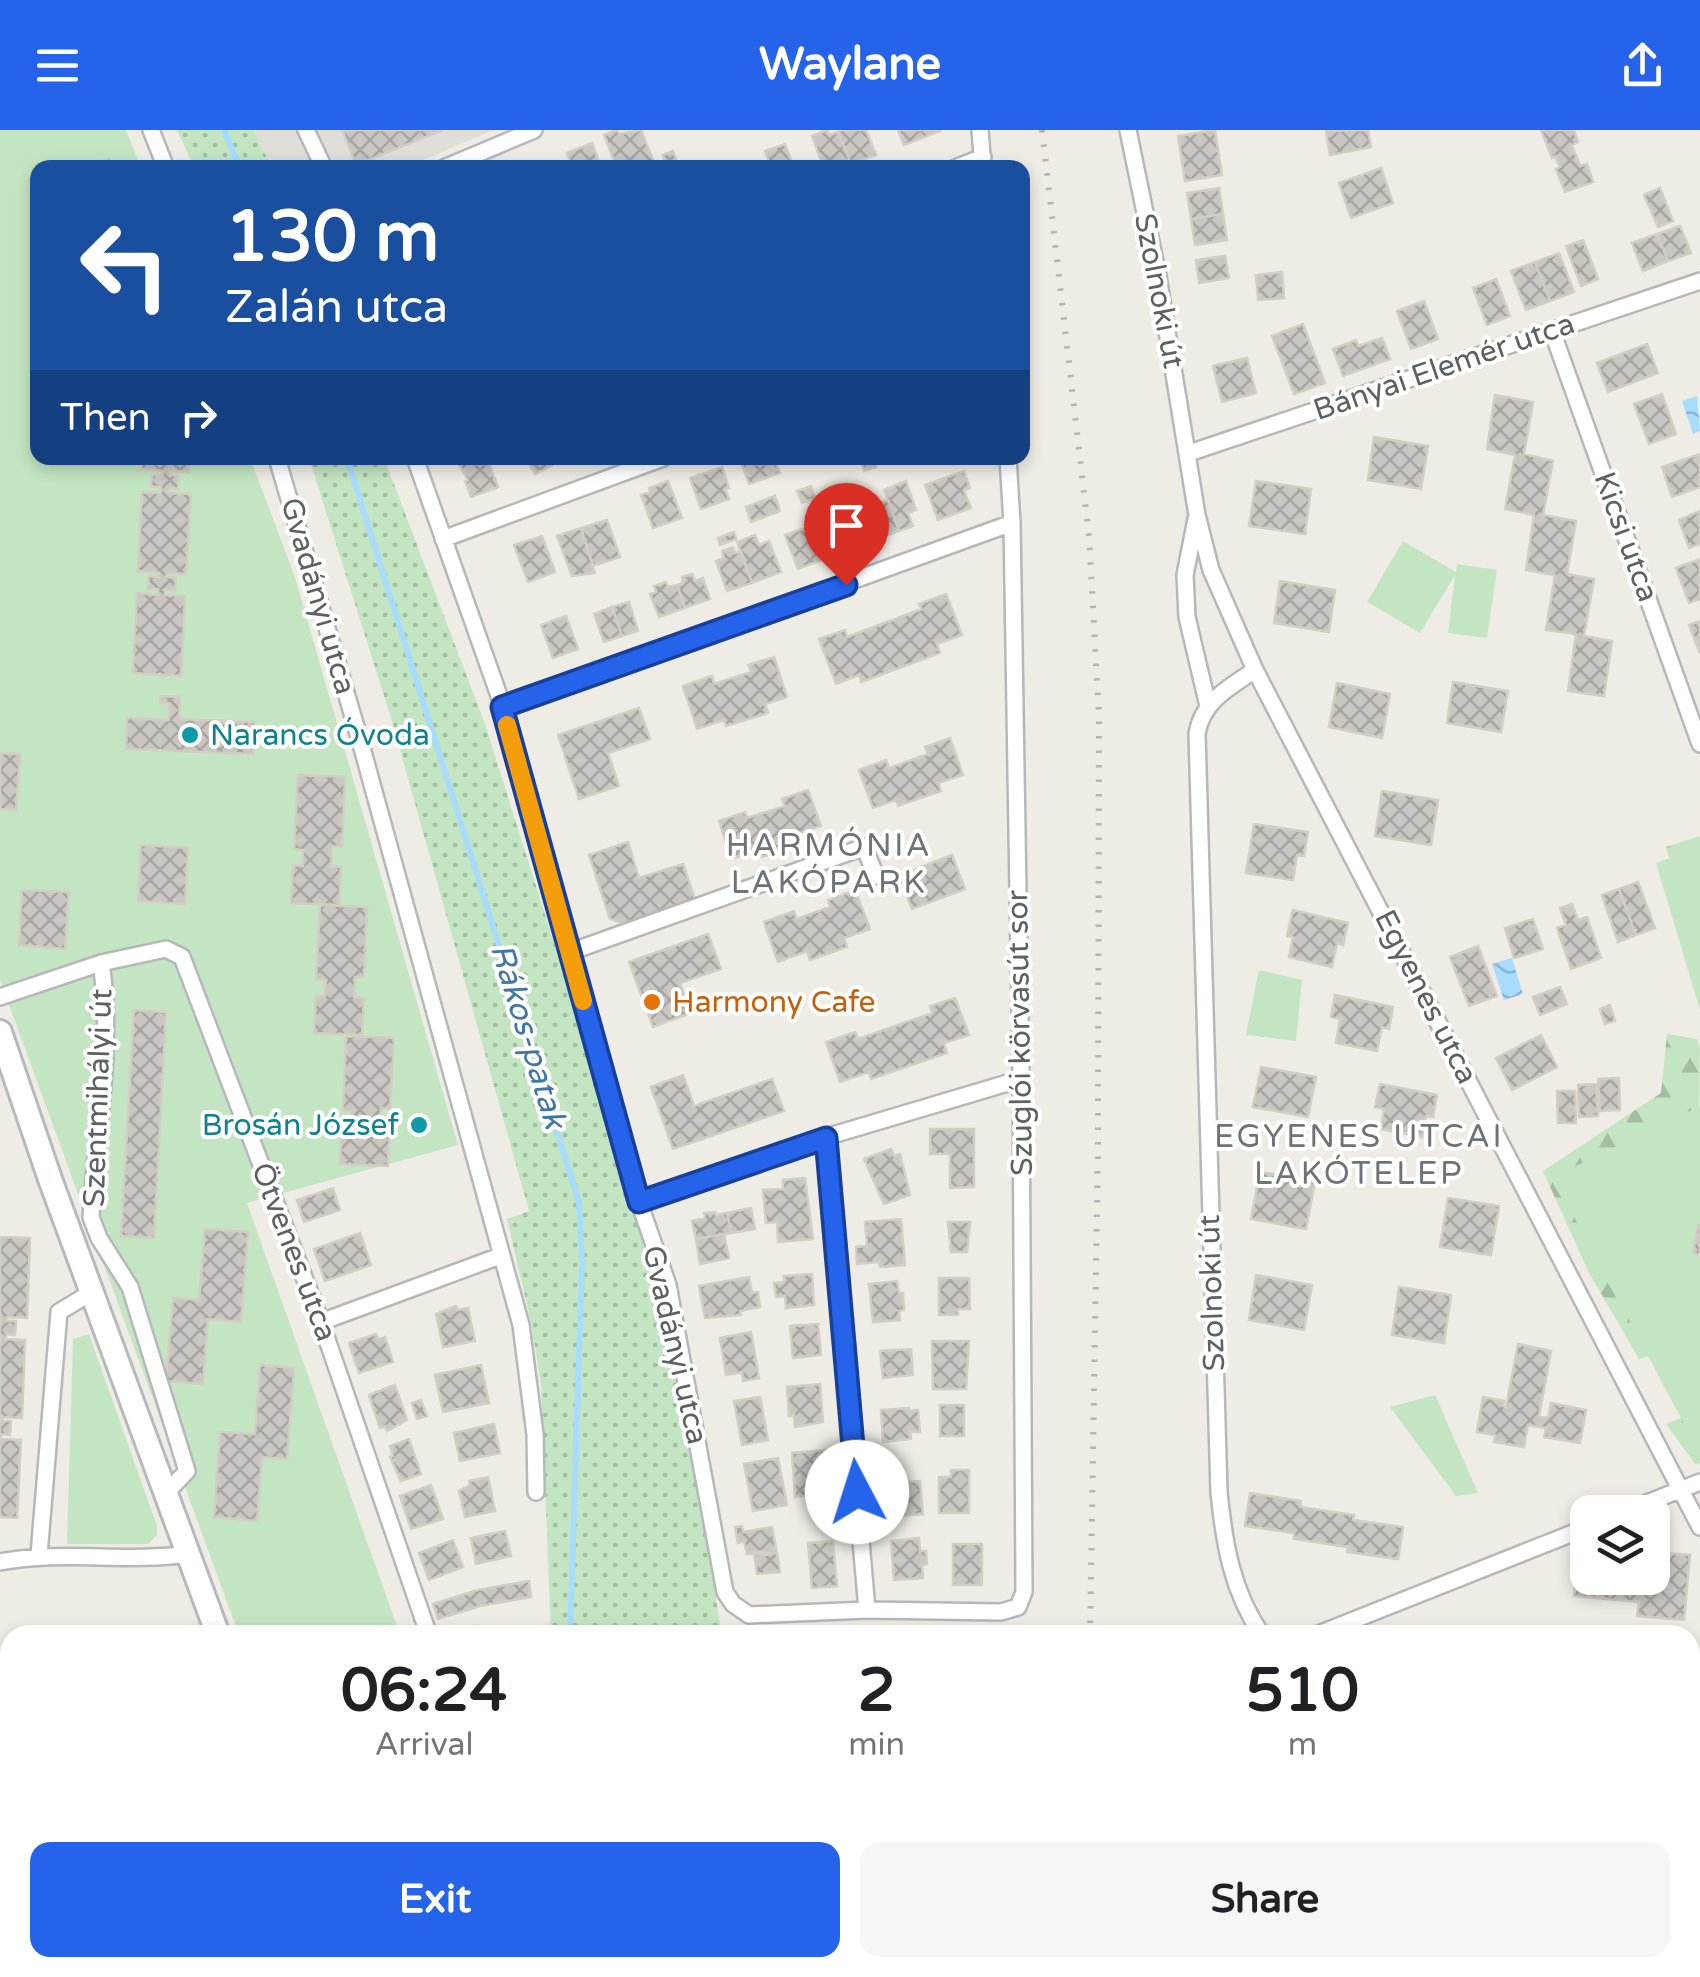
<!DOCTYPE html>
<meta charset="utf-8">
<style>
body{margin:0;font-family:"Varela Round",sans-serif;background:#f6f6f6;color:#202124;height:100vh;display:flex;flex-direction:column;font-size:38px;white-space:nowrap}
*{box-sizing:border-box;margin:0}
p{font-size:32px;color:#757577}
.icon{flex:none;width:55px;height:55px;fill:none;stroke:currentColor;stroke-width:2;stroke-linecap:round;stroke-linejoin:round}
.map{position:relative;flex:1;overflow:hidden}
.sheet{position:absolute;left:0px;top:1495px;width:1700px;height:352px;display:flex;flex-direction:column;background:#fff;border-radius:30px 30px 0 0;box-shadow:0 5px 15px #0003}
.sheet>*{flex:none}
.guide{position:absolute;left:30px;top:30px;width:1000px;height:305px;border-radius:20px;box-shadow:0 5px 15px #0003;background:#1a4fa0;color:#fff;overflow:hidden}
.controls{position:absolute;left:1570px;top:1365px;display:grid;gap:20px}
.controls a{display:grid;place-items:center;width:100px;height:100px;border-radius:20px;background:#fff;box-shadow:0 5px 15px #0003;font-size:50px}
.pin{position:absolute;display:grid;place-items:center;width:85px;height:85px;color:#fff;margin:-102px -42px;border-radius:50% 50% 50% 0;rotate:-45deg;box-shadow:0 0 10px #0007}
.pin .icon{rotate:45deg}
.me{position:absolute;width:110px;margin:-55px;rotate:355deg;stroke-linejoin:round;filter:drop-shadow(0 0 8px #0008)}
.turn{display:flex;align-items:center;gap:35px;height:210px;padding:0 30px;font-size:45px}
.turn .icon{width:130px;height:130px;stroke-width:2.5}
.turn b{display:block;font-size:70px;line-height:85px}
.then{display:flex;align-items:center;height:95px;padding:0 30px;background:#0003;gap:20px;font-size:38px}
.eta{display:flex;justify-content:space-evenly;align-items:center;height:170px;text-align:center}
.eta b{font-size:60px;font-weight:700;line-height:70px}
.cta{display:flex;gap:20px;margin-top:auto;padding:20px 30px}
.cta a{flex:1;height:115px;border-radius:20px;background:#2563eb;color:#fff;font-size:40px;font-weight:700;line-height:115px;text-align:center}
.cta a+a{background:#f6f6f6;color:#202124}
header{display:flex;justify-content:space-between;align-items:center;height:130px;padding:0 30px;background:#2563eb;color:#fff;font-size:45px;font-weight:700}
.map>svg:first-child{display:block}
.commercial{fill:#fdf3dc}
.industrial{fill:#e0ded9}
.grass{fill:url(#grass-dots)}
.forest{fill:url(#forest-firs)}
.park{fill:#c4e5c2}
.water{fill:url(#water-waves)}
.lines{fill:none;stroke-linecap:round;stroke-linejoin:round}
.stream{stroke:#a7dcfc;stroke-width:6}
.building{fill:url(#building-cross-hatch);stroke:#d3cec3;stroke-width:2.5}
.street-casing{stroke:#b5b8bb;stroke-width:20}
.secondary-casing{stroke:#b6babe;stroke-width:28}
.primary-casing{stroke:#edbe5f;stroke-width:30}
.street{stroke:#fff;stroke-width:15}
.secondary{stroke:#fff;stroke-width:22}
.primary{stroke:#fdecac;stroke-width:25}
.tram{stroke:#b3b4b5;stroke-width:2.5}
.rail{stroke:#b3b4b5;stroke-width:6;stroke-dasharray:2.5 12;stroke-linecap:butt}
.route-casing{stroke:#184099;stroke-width:25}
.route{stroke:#2563eb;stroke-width:18}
.slow{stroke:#f59e0b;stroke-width:18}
.culture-dot{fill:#0f9aa8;stroke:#fff;stroke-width:4}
.food-dot{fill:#e8710a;stroke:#fff;stroke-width:4}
.labels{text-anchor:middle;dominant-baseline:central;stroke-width:8;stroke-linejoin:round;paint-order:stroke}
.street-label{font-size:30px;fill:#5d6165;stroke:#fff}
.culture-label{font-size:30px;fill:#0d838f;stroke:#fff;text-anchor:start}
.food-label{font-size:30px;fill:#c56008;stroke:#fff;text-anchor:start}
.neighbourhood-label{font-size:32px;letter-spacing:2.5px;fill:#6e7377;stroke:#fff}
.water-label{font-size:32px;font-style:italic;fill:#4177a6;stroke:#fff}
</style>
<header><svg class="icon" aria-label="menu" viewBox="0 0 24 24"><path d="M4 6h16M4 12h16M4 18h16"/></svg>Waylane<svg class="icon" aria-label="share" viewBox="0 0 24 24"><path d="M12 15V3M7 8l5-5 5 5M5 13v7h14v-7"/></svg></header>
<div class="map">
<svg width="1700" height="1847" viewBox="0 0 1700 1847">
<defs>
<pattern id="grass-dots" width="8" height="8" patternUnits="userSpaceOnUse" patternTransform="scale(2.5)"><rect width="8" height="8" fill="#c4e5c2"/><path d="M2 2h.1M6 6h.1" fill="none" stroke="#a2bda1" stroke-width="1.8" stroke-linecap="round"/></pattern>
<pattern id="forest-firs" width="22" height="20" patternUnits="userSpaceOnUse" patternTransform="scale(2.5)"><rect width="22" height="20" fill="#c4e5c2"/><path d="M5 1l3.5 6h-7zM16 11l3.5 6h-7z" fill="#a2bda1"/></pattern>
<pattern id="water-waves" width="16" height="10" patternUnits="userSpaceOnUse" patternTransform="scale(2.5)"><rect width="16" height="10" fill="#a7dcfc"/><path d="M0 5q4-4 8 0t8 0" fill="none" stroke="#8bb6d0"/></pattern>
<pattern id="building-cross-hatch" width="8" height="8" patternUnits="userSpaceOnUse" patternTransform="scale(2.5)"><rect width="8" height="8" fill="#cac7c2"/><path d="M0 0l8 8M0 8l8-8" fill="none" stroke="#a7a5a1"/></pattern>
</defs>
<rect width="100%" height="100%" fill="#efece5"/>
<path class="commercial" d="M0,1622H10V1838H190V1847H0Z
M1348,1838H1546L1545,1847H1354Z"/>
<path class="industrial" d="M254,0H493L405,38L271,37Z"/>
<path class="grass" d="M177,0H254L271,37H194Z
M309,328H384L485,594L657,1140L675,1221L722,1505H551L541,1254L531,1192L507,1089L529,1081L392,591Z
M575,1838H795V1847H574Z"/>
<path class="forest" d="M1700,706V837L1666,717Z
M1667,904L1697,909L1700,917L1696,1211L1639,1229L1588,1141L1543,1041L1661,963Z
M1700,1280V1333L1696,1335L1666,1294Z
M795,1838H1078V1847H795Z
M1117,1838H1205L1207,1847H1117Z
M1207,1838H1252L1256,1847H1214Z"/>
<path class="park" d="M0,0H126L141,37L38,38V328H250L295,447L458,1015L247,1073L400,1505H239L0,850Z
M1403,411L1456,442L1457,434L1497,440L1487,508L1448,503L1455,445L1420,503L1367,472Z
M1700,717V880L1656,733Z
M1259,840L1302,850L1296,911L1246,905Z
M1700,976V1320H1698L1553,1047Z
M89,1204L157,1396V1405L148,1414H67L73,1209Z
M1435,1265L1478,1363L1456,1366L1390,1277Z
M1570,1838H1630L1629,1847H1569Z"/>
<path class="water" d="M1697,266L1700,301L1693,304L1682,271Z
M1512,828L1523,864L1504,870L1492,834Z"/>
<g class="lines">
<path class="stream" d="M224,0L240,38
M347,328L579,1072L582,1133L570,1505
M1212,1838L1214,1847
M538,1847L540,1838"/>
</g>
<path class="building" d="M342,0H440L441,1L356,35Z
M616,0L620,4L641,0L655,35L617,38L604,5Z
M827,0L829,5L838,2L851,34L824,38L812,6Z
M842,0H866L876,25L851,34L838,2Z
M898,0H940V1L904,15Z
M1215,0L1222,45L1185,51L1178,6Z
M1368,0L1371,17L1330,25L1326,1Z
M1541,0H1574L1578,12L1572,15L1580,36L1587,34L1593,52L1565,62L1556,39L1560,37L1555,26L1552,28Z
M592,13L601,38H573L567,23Z
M785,14L794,38H764L770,34L765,21Z
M673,21L678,36L667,38L663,25Z
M109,29L112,38H85Z
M1381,38L1393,73L1351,88L1339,53Z
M1219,58L1223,84L1191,89L1187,63Z
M1660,58L1673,91L1658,97L1644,65Z
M1223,84L1227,110L1195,115L1191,89Z
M1680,96L1691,123L1668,131L1657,104Z
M1657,104L1668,131L1643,141L1632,113Z
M1583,110L1598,149L1581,156L1566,116Z
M1559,123L1574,162L1550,171L1535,132Z
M1225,126L1229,148L1199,153L1196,130Z
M1535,132L1550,171L1526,180L1511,141Z
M1282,142L1284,168L1258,170L1256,145Z
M1496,149L1510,186L1487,195L1473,158Z
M1424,171L1438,209L1411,219L1397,181Z
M1303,194L1325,253L1294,264L1272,206Z
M1382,208L1390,229L1343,246L1333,219L1356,210L1358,216Z
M1647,214L1658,243L1608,262L1597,233Z
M1247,228L1256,263L1222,272L1213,236Z
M1662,264L1676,304L1649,314L1634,274Z
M1495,265L1533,272L1524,324L1553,331L1543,385L1576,391L1567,444L1594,449L1584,506L1612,511L1604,566L1568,561L1576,504L1546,500L1555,445L1526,440L1534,385L1505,379L1515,325L1487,319Z
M1374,307L1428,316L1421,359L1368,350Z
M1700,324V357L1672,367L1662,337Z
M142,328H190L189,342L170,341V345L179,346L178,359L168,358V363L191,364L186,444L167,443L166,447L176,448L175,460H165V465L185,466L181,546L133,543L137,463L158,465V459H148L149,446L159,447V443L138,441L142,362L161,363V357H151L152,345H162L163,341L141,339Z
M487,328L498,357L471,367L465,351L468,350L456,329Z
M526,328H554L556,333L535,344Z
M744,328H774L780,343L749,354L740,329Z
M860,328H872L876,337L864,341Z
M722,337L729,358L725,359L729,369L701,379L690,348Z
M964,341L970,358L964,361L971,378L938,390L925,355Z
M668,351L682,388L653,398L641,365L650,362L649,358Z
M906,351L916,380L908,383L913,396L899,401L884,360Z
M1256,351L1311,359L1305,404L1249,396Z
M811,356L815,368L802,373L797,361Z
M775,366L780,381L751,392L746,377Z
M872,368L874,375L888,370L899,401L874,410L861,371Z
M1700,381V414L1689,418L1679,390Z
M607,390L620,427L593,436L581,398Z
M841,391L852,420L822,430L812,402Z
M810,396L822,430L798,439L785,405Z
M581,398L595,443L572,446L557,406Z
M734,402L736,409L720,415L718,408Z
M755,405L759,415L769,411L781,442L752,453L737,412Z
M542,406L555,442L528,452L514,415Z
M733,417L735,423L741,421L752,453L727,461L716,431L724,428L722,421Z
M1700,429V469L1689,473L1676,438Z
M692,444L695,451L703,448L710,469L685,478L677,455L683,453L682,447Z
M1280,451L1335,460L1329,502L1274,493Z
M666,452L668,457L677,455L685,478L659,487L650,464L656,462L654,456Z
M946,464L962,505L937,514L940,523L861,552L859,545L836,554L819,509L845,500L847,507L922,479L919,474Z
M629,472L638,501L622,506L612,477Z
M612,477L622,506L604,512L594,484Z
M566,486L578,519L553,528L541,495Z
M1700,491V523L1689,495Z
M774,527L787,567L765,574L768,583L726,596L724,590L697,599L683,556L712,546L714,554L751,542L748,535Z
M1453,552L1508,561L1501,602L1447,593Z
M1337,553L1390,564L1382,608L1329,597Z
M160,566L180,567L179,589L255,592L253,624L126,619L127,588L169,590V573H160Z
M639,578L650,609L608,623L619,656L579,669L558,605Z
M950,608L963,645L938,653L941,661L898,676L896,670L873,678L859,640L886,630L889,638L928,624L925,617Z
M0,623L20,624L16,680L0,679Z
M298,645L345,647L342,717L332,716L331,737H341L339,775L291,773L293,735L303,736V720L294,719Z
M808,660L821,696L796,704L799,713L779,724L758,727L756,721L731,729L719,691L745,682L747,688L785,676L782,669Z
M1382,661L1438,670L1431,715L1375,706Z
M1254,694L1308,702L1304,726L1297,725L1293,750L1246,743Z
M628,712L639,748L683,734L695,769L624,794L610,789L589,725Z
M141,715L188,718L185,774L138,771Z
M952,725L965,759L912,779L899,746Z
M1638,752L1655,798L1636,805L1619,759Z
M1619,759L1636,805L1618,812L1602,765Z
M22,760L69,762L65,819L19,815Z
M855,760L870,799L844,808L847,817L810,830L807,821L778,832L764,792L794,781L797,789L830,777L828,770Z
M1572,774L1578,790L1587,787L1601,828L1571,839L1557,798L1566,795L1560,778Z
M320,775L367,777L364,847H355L354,867L364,868L362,905L314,903L316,866H325L326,850L316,849Z
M1293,780L1348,793L1343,815L1337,813L1332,837L1289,827L1293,807L1287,806Z
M1533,789L1543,819L1514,828L1505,798Z
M708,804L721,839L680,853L691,883L653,897L629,832Z
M1478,816L1497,866L1469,876L1450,827Z
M1560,857L1567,874L1540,885L1533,867Z
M1335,865L1393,877L1389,899L1382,897L1377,921L1336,913L1340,889L1331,887Z
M955,868L969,905L944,913L947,923L871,949L869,942L840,952L826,912L855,902L858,909L932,883L930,876Z
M1610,875L1615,891L1605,894L1600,879Z
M134,880L166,882L154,1108L121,1106Z
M1541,905L1557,937L1512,960L1496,928Z
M346,906L394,908L390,978H381L380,998H390L388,1036L340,1034L342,997H352V981H343Z
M1261,937L1316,947L1308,987L1253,977Z
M683,945L694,976L772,949L784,981L673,1019L651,957Z
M1619,948L1620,980L1600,981L1598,949Z
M1380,954L1437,965L1433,987L1426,986L1422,1007L1381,999L1384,979L1375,977Z
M1596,954L1598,986L1579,987L1578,955Z
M1557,961H1575L1576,993H1558Z
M930,999H974V1057L950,1058V1024H930Z
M891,1019L894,1026L900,1024L910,1065L884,1074L864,1029Z
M1260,1042L1315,1052L1306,1099L1251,1089Z
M805,1048L813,1109L778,1112L777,1092L766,1093L763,1060L783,1059V1050Z
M333,1058L340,1080L304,1092L297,1070Z
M1448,1068L1499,1076L1491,1125L1440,1117Z
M751,1078L755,1099L731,1103L727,1083Z
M715,1082L716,1085L727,1083L731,1103L696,1109L692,1091L705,1088L704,1083Z
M901,1089L905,1135L880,1137L879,1132L857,1134L856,1117L867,1116L865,1092Z
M948,1092H970L967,1122H951Z
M1698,1095L1700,1096V1125L1693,1123Z
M205,1099L248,1102L241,1192L208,1189L203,1254L166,1251L173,1168L199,1170Z
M360,1103L371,1135L325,1151L314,1119Z
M724,1104L729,1128L700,1134L696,1109Z
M0,1107L30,1108L27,1188L7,1187L6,1191H16L15,1205L6,1204V1209L25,1210L22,1288L2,1287V1291H11L10,1305L1,1304V1309L21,1310L17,1388L0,1387Z
M812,1144L814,1175L786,1178L785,1166L776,1167L774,1153L784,1152V1146Z
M1256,1145L1312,1155L1304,1200L1249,1190Z
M749,1147L752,1163L758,1162L760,1177L740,1181L741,1185L705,1188L699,1156Z
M939,1148H969L970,1179H958V1185H939Z
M897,1151L899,1163H903L904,1180L899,1181L900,1190L873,1192L869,1154Z
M1399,1157L1451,1165L1444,1213L1392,1205Z
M456,1176L457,1180L468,1178L475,1211L443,1217L436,1184Z
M818,1194L821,1225L793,1228L790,1196Z
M751,1202L759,1248L743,1251L742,1242L726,1245L720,1208Z
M376,1204L378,1210L385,1207L393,1232L359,1243L349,1213Z
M932,1211H969L966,1259H933Z
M1518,1214L1551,1221L1539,1286L1548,1288L1551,1273L1586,1280L1580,1313L1544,1307L1546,1298L1528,1295L1524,1317L1494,1312L1495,1305L1477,1302L1483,1267L1504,1271L1503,1276L1506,1277Z
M911,1219L913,1245L883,1248L880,1221Z
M260,1235L294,1238L287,1329L262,1327L257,1391L214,1387L220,1302L255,1304Z
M481,1235L489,1273L443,1282L435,1245Z
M820,1254L823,1292L795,1297L794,1285L789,1286L787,1257Z
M395,1255L407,1290L387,1301L385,1296L380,1298L369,1265Z
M760,1267L768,1310L742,1315L734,1271Z
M421,1270L427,1286L417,1289L412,1273Z
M940,1275H964V1306H940Z
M909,1278L910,1281L918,1280L920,1302H910L911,1309L883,1312L881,1280Z
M494,1294L500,1323L460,1331L454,1303Z
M409,1309L421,1344L401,1351L390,1327L393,1326L390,1316Z
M827,1320L830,1353L812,1355L813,1365L795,1367L792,1323Z
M778,1328L787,1375L753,1381L744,1334Z
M951,1340H969V1383H939V1347H951Z
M488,1347L495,1381L465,1387L459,1361L470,1355L469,1351Z
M920,1351L923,1384L901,1386L900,1376H895L893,1353Z
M431,1355L443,1389L411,1399L400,1366Z
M1250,1363L1301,1371L1300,1377L1354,1385L1353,1390L1403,1397L1398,1429L1347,1422L1348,1417L1294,1409V1403L1245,1396Z
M742,1396L743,1402L772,1397L777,1423L747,1424L744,1411L738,1413L735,1397Z
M505,1401L511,1426L476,1434L471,1408Z
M919,1408L920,1421H926L927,1434L922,1435L923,1448L894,1450L891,1411Z
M453,1410L463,1437L429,1450L419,1423Z
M833,1411L837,1456L812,1458L808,1413Z
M953,1414H982V1455H953Z
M1652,1416L1664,1417L1663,1423L1690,1425L1684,1490L1637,1486L1639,1472L1574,1466L1577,1435H1588V1448H1652Z
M763,1421L764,1425L777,1423L780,1442L757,1444L754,1423Z
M529,1451L531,1467L480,1476L438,1489L433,1474L478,1460Z
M475,1496L536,1499V1505H474Z
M1690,1529L1700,1530V1563L1690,1562Z
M1690,1814H1700V1847H1662L1663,1838H1690Z
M427,1838H455L454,1847H426Z
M1359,1838H1473L1472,1842L1462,1841L1458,1847H1364Z
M364,1843L392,1844V1847H364Z"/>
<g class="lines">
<defs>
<path id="street" d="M151,0L166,38
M306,0L324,38
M980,0L983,38
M1128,0L1158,146L1197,385L1211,440L1255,540L1700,1397
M444,38L534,0
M955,38L983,27
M1552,201L1700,614
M1189,323L1700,151
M277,328L359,607L521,1195L535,1304L536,1362
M415,328L503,577L639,1072L668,1155L725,1462L733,1474L749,1485L867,1480L1001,1482L1018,1477L1024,1462L1021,949L1012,393L1008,328
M1196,389L1185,445L1187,487L1208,576
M443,409L663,328
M1255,540C1230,557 1202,571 1197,604L1219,1362C1224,1413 1232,1462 1262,1505
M503,577L1012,393
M570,822L864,717L876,746
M101,833C114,916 96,1003 91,1087L99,1108L130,1157L187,1341L167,1362
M0,867L101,833L166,819L182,827L321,1192L427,1500
M826,1007L867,1480
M639,1072L826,1007L1021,949
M321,1192L500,1126
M1624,1382L1700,1352
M39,1425L59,1182L92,1162
M0,1432C64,1420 125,1433 189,1424
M1316,1505L1588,1397
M1690,1590L1700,1591
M490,1838L493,1847
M1305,1838L1310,1847"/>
<path id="secondary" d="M0,902L50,1049L218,1505
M216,1847V1838
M240,1847V1838"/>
<path id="primary" d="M0,1567L10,1568
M0,1605L10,1606
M1690,1682L1700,1684"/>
</defs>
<use href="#street" class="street-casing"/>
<use href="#secondary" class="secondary-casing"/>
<use href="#primary" class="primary-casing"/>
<use href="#street" class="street"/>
<use href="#secondary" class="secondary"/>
<use href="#primary" class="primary"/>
<path class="tram" d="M0,1530L10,1531
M1690,1650L1700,1651"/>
<path class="rail" d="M1042,0L1089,406L1099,587L1098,1016L1090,1505
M1099,1847V1838"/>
</g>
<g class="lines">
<defs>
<path id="route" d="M846,455L502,577L639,1072L826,1008L857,1362"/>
</defs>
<use href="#route" class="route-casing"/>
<use href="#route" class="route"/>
<path class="slow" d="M507,595L583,871"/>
</g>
<g class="culture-dot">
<circle cx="190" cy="605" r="10"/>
<circle cx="419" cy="995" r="10"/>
</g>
<circle class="food-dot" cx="652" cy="872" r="10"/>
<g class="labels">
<g class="street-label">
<text transform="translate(1159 161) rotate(79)">Szolnoki út</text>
<text transform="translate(1444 237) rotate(-19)">Bányai Elemér utca</text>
<text transform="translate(1626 407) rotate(70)">Kicsi utca</text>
<text transform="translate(318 466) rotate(74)">Gvadányi utca</text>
<text transform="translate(1426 867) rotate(63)">Egyenes utca</text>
<text transform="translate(1020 903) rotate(-91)">Szuglói körvasút sor</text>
<text transform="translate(98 968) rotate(-88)">Szentmihályi út</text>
<text transform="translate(294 1122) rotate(69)">Ötvenes utca</text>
<text transform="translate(1212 1163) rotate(-92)">Szolnoki út</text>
<text transform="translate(675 1215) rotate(77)">Gvadányi utca</text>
</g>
<g class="culture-label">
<text x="210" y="605">Narancs Óvoda</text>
<text x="399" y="995" text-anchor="end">Brosán József</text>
</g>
<g class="food-label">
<text x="672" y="872">Harmony Cafe</text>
</g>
<g class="neighbourhood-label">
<text x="829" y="716">HARMÓNIA<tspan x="829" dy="37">LAKÓPARK</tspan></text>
<text x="1359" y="1007">EGYENES UTCAI<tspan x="1359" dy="37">LAKÓTELEP</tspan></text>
</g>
<g class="water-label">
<text transform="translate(528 906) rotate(73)">Rákos-patak</text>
</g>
</g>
</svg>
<div class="controls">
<a><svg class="icon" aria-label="layers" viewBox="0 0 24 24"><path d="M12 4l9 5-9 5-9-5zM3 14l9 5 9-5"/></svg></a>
</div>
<div class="pin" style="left:846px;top:455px;background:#d93025"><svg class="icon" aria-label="arrive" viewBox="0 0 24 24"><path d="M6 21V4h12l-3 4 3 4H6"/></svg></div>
<svg class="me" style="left:857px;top:1362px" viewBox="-20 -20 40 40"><circle r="19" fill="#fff"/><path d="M0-13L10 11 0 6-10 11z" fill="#2563eb"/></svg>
<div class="guide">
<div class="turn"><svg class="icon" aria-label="left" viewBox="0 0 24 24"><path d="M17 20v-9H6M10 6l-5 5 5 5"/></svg><div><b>130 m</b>Zalán utca</div></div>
<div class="then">Then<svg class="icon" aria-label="right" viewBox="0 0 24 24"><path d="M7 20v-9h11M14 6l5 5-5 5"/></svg></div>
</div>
<section class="sheet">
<div class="eta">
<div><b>06:24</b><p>Arrival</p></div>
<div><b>2</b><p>min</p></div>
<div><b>510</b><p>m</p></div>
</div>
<div class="cta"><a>Exit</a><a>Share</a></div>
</section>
</div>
